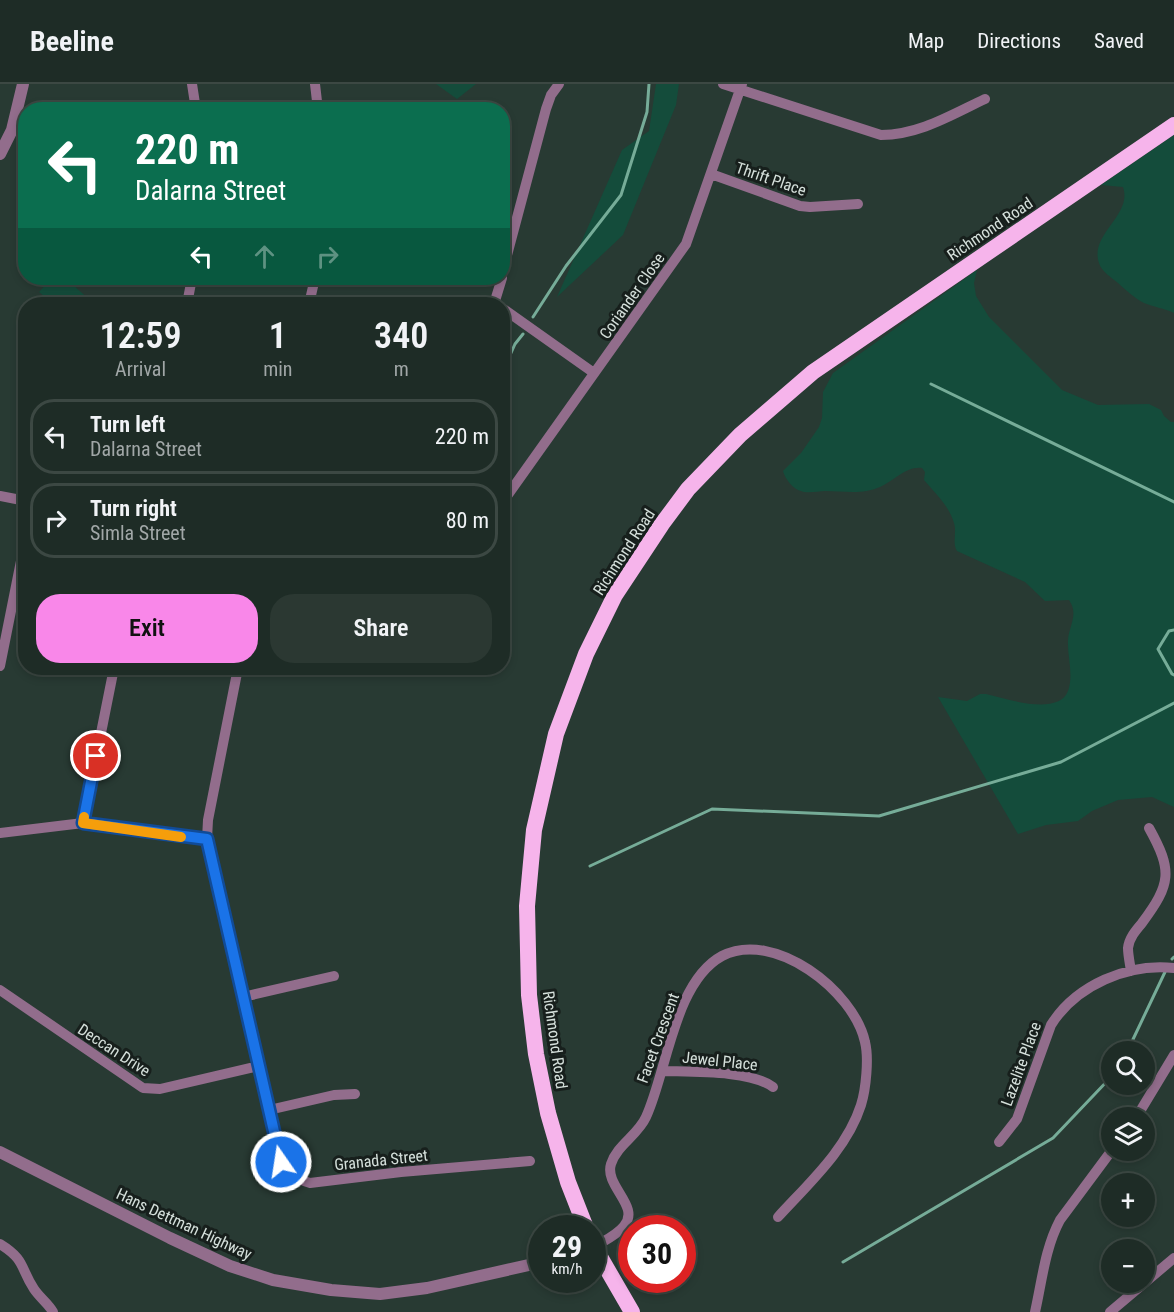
<!DOCTYPE html>
<meta charset="utf-8">
<style>
body{margin:0;font-family:"Roboto Condensed",sans-serif;background:#2b3832;color:#f1f3f6;height:100vh;display:flex;flex-direction:column;font-size:22px;white-space:nowrap}
*{box-sizing:border-box;margin:0}
p{font-size:20px;color:#a1a7a7}
.icon{flex:none;width:33px;height:33px;fill:none;stroke:currentColor;stroke-width:2;stroke-linecap:round;stroke-linejoin:round}
.map{position:relative;flex:1;overflow:hidden}
.panel{position:absolute;left:18px;top:213px;width:492px;height:378px;display:flex;flex-direction:column;background:#1e2c26;border-radius:24px;box-shadow:0 3px 9px #0003,0 0 0 2px #3c4843}
.panel>*{flex:none}
.hud{position:absolute;left:18px;top:18px;width:492px;height:183px;border-radius:24px;box-shadow:0 3px 9px #0003,0 0 0 2px #3c4843;background:#0b6e4f;color:#fff;overflow:hidden}
.tools{position:absolute;left:1101px;top:957px;display:grid;gap:12px}
.tools a{display:grid;place-items:center;width:54px;height:54px;border-radius:50%;background:#1e2c26;box-shadow:0 3px 9px #0003,0 0 0 2px #3c4843;font-size:30px}
.speed{position:absolute;left:528px;top:1131px;display:flex;gap:12px;font-size:30px;font-weight:700;text-align:center}
.speed>*{display:grid;place-content:center;width:78px;height:78px;border-radius:50%;background:#1e2c26;box-shadow:0 3px 9px #0003,0 0 0 2px #3c4843;line-height:1}
.speed small{font-size:15px;font-weight:400}
.speed .limit{border:9px solid #d22;background:#fff;color:#111}
.pin{position:absolute;display:grid;place-items:center;width:51px;height:51px;color:#fff;margin:-26px;border:3px solid #fff;border-radius:50%;box-shadow:0 2px 6px #0007}
.me{position:absolute;width:66px;margin:-33px;rotate:347deg;stroke-linejoin:round;filter:drop-shadow(0 0 4px #0008)}
.turn{display:flex;align-items:center;gap:21px;height:126px;padding:0 18px;font-size:27px}
.turn .icon{width:78px;height:78px;stroke-width:2.5}
.turn b{display:block;font-size:42px;line-height:51px}
.lanes{display:flex;align-items:center;height:57px;padding:0 18px;background:#0003;justify-content:center;gap:30px;direction:ltr}
.lanes .off{opacity:.35}
.eta{display:flex;justify-content:space-evenly;align-items:center;height:102px;text-align:center}
.eta b{font-size:36px;font-weight:600;line-height:42px}
.primary-button{display:flex;gap:12px;margin-top:auto;padding:12px 18px}
.primary-button a{flex:1;height:69px;border-radius:24px;background:#f987e9;color:#111;font-size:24px;font-weight:600;line-height:69px;text-align:center}
.primary-button a+a{background:#2b3832;color:#f1f3f6}
ul{padding:0;list-style:none}
li{display:flex;align-items:center;gap:18px;height:75px;margin:0 12px 9px;padding:0 6px;border:3px solid #3c4843;border-radius:24px}
li div{flex:1}
li b{display:block;font-size:22px}
li em{font-style:normal}
header{display:flex;align-items:center;gap:36px;box-sizing:border-box;height:84px;padding:0 30px;background:#1e2c26;border-bottom:2px solid #3c4843}
header strong{font-size:28px}
nav{display:flex;gap:33px;margin-inline-start:auto;font-size:21px}
.map>svg:first-child{display:block}
.green{fill:#144c3b}
.lines{fill:none;stroke-linecap:round;stroke-linejoin:round}
.stream{stroke:#76ac98;stroke-width:3}
.minor{stroke:#926d8c;stroke-width:10}
.tertiary{stroke:#926d8c;stroke-width:12}
.trunk{stroke:#f6b4eb;stroke-width:16}
.route-casing{stroke:#114b97;stroke-width:15}
.route{stroke:#1a73e8;stroke-width:10}
.slow{stroke:#f59e0b;stroke-width:10}
.labels{text-anchor:middle;dominant-baseline:central;stroke-width:6;stroke-linejoin:round;paint-order:stroke}
.street-label{font-size:16px;fill:#d5e0db;stroke:#171f1c}
</style>
<header>
<strong>Beeline</strong>
<nav><a>Map</a><a>Directions</a><a>Saved</a></nav>
</header>
<div class="map">
<svg width="1174" height="1228" viewBox="0 0 1174 1228">
<rect width="100%" height="100%" fill="#283a33"/>
<path class="green" d="M436,0H476L457,15Z
M656,0H679L676,21L623,151L557,213L622,66L649,47Z
M1174,51V229C1164,224 1153,223 1144,219C1134,214 1126,206 1118,199C1112,194 1101,187 1099,179C1089,150 1133,131 1123,103L1101,101Z
M977,186L974,199L976,212L989,233L1062,306L1098,321L1149,320L1161,326L1164,332L1171,338H1174V723L1152,713L1118,716L1092,727L1078,737L1046,741L1018,750L938,613L967,617L980,610H986C1004,614 1058,633 1068,607C1074,591 1067,572 1068,556C1069,542 1079,530 1069,516L1045,517L1025,498L957,467C952,459 957,449 954,439C949,422 936,410 924,396L925,388L922,384C906,382 894,397 880,403C862,411 844,407 825,407C818,407 808,410 801,407C793,405 785,395 783,387L801,369L819,343L822,334L823,308L833,289Z
M52,194H65L90,216L86,220H54L39,208Z"/>
<g class="lines">
<path class="stream" d="M533,233L566,182L621,111L647,28L649,0
M502,289L515,260L523,250
M931,300L1174,418
M1174,546L1169,547L1158,565L1172,590L1174,591
M590,782L712,725L879,732L1061,678L1174,619
M1172,875L1174,873
M1127,968L1165,888
M843,1178L1053,1054L1112,992"/>
<path class="minor" d="M192,0L196,26
M315,0L318,26
M723,0L881,51C919,51 951,31 985,15
M711,90L800,122L810,123L858,120
M502,190L546,25L551,11L559,0
M187,220L192,194
M309,220L315,194
M494,220L502,194
M502,224L594,289
M0,412L26,417
M502,419L686,160L742,0
M0,582L26,452
M238,584L208,736L207,755L281,1078C289,1090 296,1095 310,1099L401,1088L530,1077
M83,739L114,584
M0,749L83,739L207,755
M1131,887C1130,880 1128,871 1128,864C1129,854 1136,846 1142,839C1171,800 1173,787 1149,744
M0,906L143,1004L160,1005L259,982
M243,913L334,892
M662,987C691,988 750,986 773,1003
M269,1026L334,1011L355,1010
M1136,1034L1174,971
M999,1058L1017,1035L1051,941C1076,901 1128,879 1174,884
M0,1160C26,1176 20,1184 34,1205C40,1214 48,1219 53,1228
M594,1163C604,1157 617,1151 624,1142C641,1122 604,1102 611,1080C617,1061 638,1051 646,1033C667,988 674,898 722,872C774,845 854,907 865,958C869,974 866,1005 861,1021C847,1065 809,1099 778,1133
M1035,1228C1042,1197 1045,1164 1060,1136L1112,1066
M1110,1228L1174,1174"/>
<path class="tertiary" d="M0,70L12,46L23,0
M0,1068L170,1154L230,1182L273,1196L331,1206L380,1210L427,1204L542,1178"/>
<path class="trunk" d="M586,1144L568,1098L548,1029L536,970L529,911L527,822L534,746L556,650L586,570L615,511L662,440L688,405L740,351L813,288L1174,41
M592,1159L632,1228"/>
</g>
<g class="lines">
<defs>
<path id="route" d="M96,672L83,739L207,755L281,1078"/>
</defs>
<use href="#route" class="route-casing"/>
<use href="#route" class="route"/>
<path class="slow" d="M84,733L83,739L181,753"/>
</g>
<g class="labels">
<g class="street-label">
<text transform="translate(771 95) rotate(19)">Thrift Place</text>
<text transform="translate(990 145) rotate(-34)">Richmond Road</text>
<text transform="translate(632 212) rotate(-55)">Coriander Close</text>
<text transform="translate(624 468) rotate(-57)">Richmond Road</text>
<text transform="translate(658 954) rotate(-70)">Facet Crescent</text>
<text transform="translate(555 956) rotate(82)">Richmond Road</text>
<text transform="translate(114 966) rotate(33)">Deccan Drive</text>
<text transform="translate(720 977) rotate(6)">Jewel Place</text>
<text transform="translate(1021 980) rotate(-70)">Lazelite Place</text>
<text transform="translate(381 1076) rotate(-6)">Granada Street</text>
<text transform="translate(184 1140) rotate(25)">Hans Dettman Highway</text>
</g>
</g>
</svg>
<div class="tools">
<a><svg class="icon" aria-label="search" viewBox="0 0 24 24"><circle cx="10" cy="10" r="6"/><path d="M15 15l6 6"/></svg></a>
<a><svg class="icon" aria-label="layers" viewBox="0 0 24 24"><path d="M12 4l9 5-9 5-9-5zM3 14l9 5 9-5"/></svg></a>
<a>+</a>
<a>−</a>
</div>
<div class="speed"><div>29<small>km/h</small></div><div class="limit">30</div></div>
<div class="pin" style="left:96px;top:672px;background:#d93025"><svg class="icon" aria-label="arrive" viewBox="0 0 24 24"><path d="M6 21V4h12l-3 4 3 4H6"/></svg></div>
<svg class="me" style="left:281px;top:1078px" viewBox="-20 -20 40 40"><circle r="17" fill="#1a73e8" stroke="#fff" stroke-width="3"/><path d="M0-11L8 9 0 5-8 9z" fill="#fff"/></svg>
<div class="hud">
<div class="turn"><svg class="icon" aria-label="left" viewBox="0 0 24 24"><path d="M17 20v-9H6M10 6l-5 5 5 5"/></svg><div><b>220 m</b>Dalarna Street</div></div>
<div class="lanes"><svg class="icon" aria-label="left" viewBox="0 0 24 24"><path d="M17 20v-9H6M10 6l-5 5 5 5"/></svg><svg class="icon off" aria-label="ahead" viewBox="0 0 24 24"><path d="M12 20V5M6 11l6-6 6 6"/></svg><svg class="icon off" aria-label="right" viewBox="0 0 24 24"><path d="M7 20v-9h11M14 6l5 5-5 5"/></svg></div>
</div>
<section class="panel">
<div class="eta">
<div><b>12:59</b><p>Arrival</p></div>
<div><b>1</b><p>min</p></div>
<div><b>340</b><p>m</p></div>
</div>
<ul>
<li><svg class="icon" aria-label="left" viewBox="0 0 24 24"><path d="M17 20v-9H6M10 6l-5 5 5 5"/></svg><div><b>Turn left</b><p>Dalarna Street</p></div><em>220 m</em></li>
<li><svg class="icon" aria-label="right" viewBox="0 0 24 24"><path d="M7 20v-9h11M14 6l5 5-5 5"/></svg><div><b>Turn right</b><p>Simla Street</p></div><em>80 m</em></li>
</ul>
<div class="primary-button"><a>Exit</a><a>Share</a></div>
</section>
</div>
